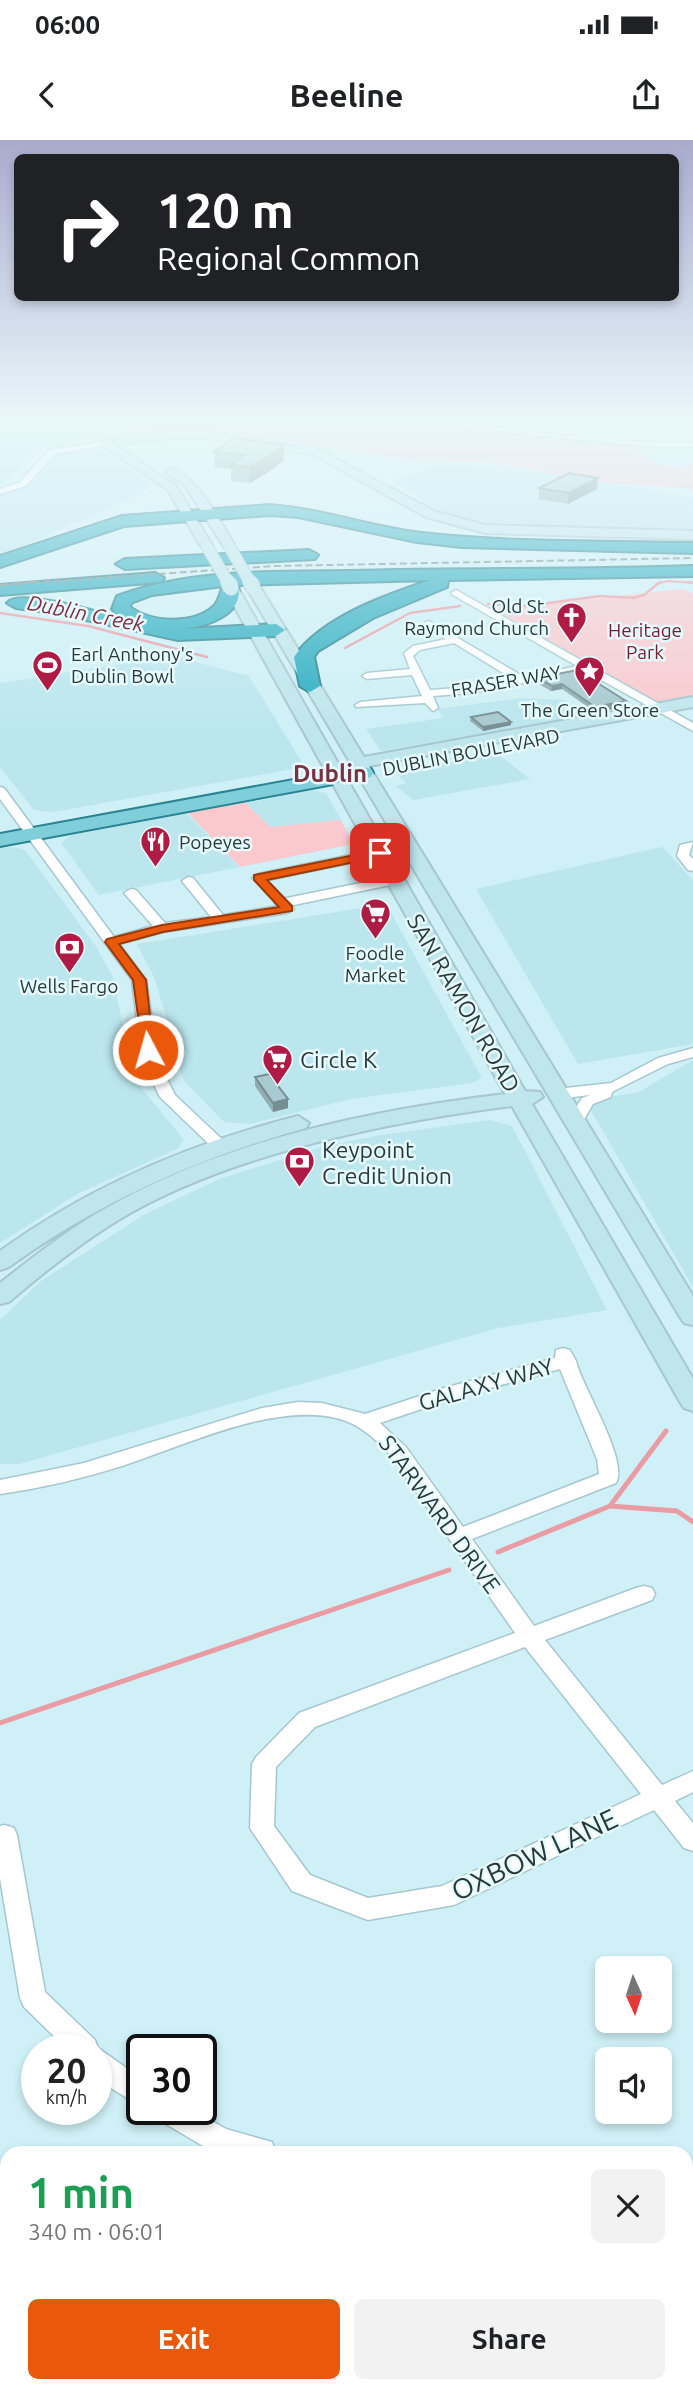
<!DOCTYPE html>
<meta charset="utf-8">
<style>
body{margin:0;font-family:Ubuntu,sans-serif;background:#f2f2f2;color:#202124;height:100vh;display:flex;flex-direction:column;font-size:26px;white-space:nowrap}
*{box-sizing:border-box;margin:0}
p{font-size:23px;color:#757577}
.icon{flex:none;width:38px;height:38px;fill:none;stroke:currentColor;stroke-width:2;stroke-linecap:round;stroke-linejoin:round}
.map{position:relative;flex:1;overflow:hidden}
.details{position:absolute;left:0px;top:2006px;width:693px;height:247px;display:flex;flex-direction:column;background:#fff;border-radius:21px 21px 0 0;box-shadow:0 4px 10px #0003}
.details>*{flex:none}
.guide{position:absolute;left:14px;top:14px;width:665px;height:147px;border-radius:10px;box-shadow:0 4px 10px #0003;background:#202124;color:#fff;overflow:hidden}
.needle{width:46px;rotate:177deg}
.fabs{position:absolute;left:595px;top:1816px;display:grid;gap:14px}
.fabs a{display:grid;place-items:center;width:77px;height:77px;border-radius:10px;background:#fff;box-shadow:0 4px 10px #0003;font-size:35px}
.speed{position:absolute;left:21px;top:1894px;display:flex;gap:14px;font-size:35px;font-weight:700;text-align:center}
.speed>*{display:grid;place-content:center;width:91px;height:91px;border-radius:50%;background:#fff;box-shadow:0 4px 10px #0003;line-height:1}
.speed small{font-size:18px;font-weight:400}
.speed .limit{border:4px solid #111;border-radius:10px;background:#fff;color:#111}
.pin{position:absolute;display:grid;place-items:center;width:60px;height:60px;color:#fff;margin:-30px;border-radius:14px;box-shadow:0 4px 10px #0006}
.me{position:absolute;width:77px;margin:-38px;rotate:354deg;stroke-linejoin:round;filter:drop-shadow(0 0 5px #0008)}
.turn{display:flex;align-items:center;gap:24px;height:147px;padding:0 28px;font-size:32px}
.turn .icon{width:91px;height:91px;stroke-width:2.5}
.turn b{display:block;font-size:49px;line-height:60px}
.round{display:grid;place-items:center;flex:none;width:74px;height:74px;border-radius:10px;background:#f2f2f2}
.head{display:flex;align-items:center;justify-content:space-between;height:119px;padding:0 28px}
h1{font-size:42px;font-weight:700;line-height:52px;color:#1e9e55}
.button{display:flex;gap:14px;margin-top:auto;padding:14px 28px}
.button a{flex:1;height:80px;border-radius:10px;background:#ea580c;color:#fff;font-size:28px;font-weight:700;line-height:80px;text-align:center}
.button a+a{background:#f2f2f2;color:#202124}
.status{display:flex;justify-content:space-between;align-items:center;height:49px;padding:0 35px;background:#fff;direction:ltr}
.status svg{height:19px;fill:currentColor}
header{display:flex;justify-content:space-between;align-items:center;height:91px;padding:0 28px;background:#fff;font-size:32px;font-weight:700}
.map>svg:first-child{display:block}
.built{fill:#bbe6ee}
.green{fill:#fac9cd}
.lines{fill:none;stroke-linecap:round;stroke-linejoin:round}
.stream-far2{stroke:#ea9ca5;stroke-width:2}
.stream-far1{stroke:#ea9ca5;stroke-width:2.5}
.stream{stroke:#ea9ca5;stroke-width:5}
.street-casing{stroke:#a6c7cd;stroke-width:3}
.secondary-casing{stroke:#a6c7cd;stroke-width:4}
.primary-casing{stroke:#2a8491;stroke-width:4}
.highway-casing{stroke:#2a8491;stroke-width:4}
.street{fill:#fff;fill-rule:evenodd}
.secondary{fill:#bfe6ec;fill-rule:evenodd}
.primary{fill:#7fced9;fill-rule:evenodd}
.highway{fill:#2aadc0;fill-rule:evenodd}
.rail-far1{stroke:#788f94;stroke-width:2;stroke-dasharray:7 3.5;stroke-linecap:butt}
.rail{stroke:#788f94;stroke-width:2.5;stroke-dasharray:9 4.5;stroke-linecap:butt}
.secondary-bridge-far1-casing{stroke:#a6c7cd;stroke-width:13;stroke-linecap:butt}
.secondary-bridge-casing{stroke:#a6c7cd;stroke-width:17;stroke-linecap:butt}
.secondary-bridge-far1{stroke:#bfe6ec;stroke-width:11}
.secondary-bridge{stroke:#bfe6ec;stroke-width:15}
.wall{fill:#90adb2}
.shaded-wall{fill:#768d91}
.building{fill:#a8c9cf;stroke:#768d91;stroke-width:2}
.route{fill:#ea580c;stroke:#983908;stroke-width:2}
.labels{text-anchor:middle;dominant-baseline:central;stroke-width:5;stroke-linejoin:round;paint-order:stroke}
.far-poi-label{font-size:19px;fill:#2b383b;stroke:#e6fbfe}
.far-park-label{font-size:19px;fill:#761c32;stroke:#e6fbfe}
.far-street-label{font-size:19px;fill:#2b383b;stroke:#e6fbfe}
.far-water-label{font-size:21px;font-style:italic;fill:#852b3e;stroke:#e6fbfe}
.street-label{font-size:23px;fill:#2b383b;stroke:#e6fbfe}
.poi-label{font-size:23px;fill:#2b383b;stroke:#e6fbfe;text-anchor:start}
.far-district-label{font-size:24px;font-weight:bold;fill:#79323f;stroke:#e6fbfe}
.near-street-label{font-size:28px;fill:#2b383b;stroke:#e6fbfe}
</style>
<div class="status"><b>06:00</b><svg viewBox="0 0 49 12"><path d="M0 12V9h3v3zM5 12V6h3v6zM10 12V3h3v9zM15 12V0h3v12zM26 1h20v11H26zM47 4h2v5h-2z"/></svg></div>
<header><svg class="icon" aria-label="back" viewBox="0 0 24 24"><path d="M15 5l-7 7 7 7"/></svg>Beeline<svg class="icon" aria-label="share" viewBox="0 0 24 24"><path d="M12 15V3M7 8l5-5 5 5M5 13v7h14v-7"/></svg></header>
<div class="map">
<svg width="693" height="2251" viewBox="0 0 693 2251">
<rect width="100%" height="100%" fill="#cef0f6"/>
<path class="built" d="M0,277H57L88,298L31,313L12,338L0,345Z
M91,308L104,310L151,345L141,354L0,416V354L36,340L55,315Z
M435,321L546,333L693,357V392L479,385L451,377L391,341L415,335Z
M172,516L249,536L305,627L53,672L34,670L0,627V543Z
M522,558L565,560L588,576L381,611L366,589L444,578L437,569Z
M498,614L530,639L413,660L396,646L406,643L396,633Z
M311,650L326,653L341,680L270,687L246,663Z
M186,673L239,727L99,755L61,703L71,695Z
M15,707L25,710L97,808L113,837L131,927L139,945L184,1000L177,1009L79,1053L0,1103V708Z
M662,707L693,740V904L578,924L476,749Z
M386,764L482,938L472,943L351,959L250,984L224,982L185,942L175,918L167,879L154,837L137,804Z
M693,920V1147L589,967L598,959L639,952Z
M489,980L512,986L607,1170L498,1188L19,1324H0V1180L41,1141L145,1074L222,1038L325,1006L375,996Z"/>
<path class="green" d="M103,277H409L497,292L633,305C648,324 670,331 693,323V349L610,343L486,323L406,319L218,291L177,290L129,294Z
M683,449L693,454V558L660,564L494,469Z
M246,663L270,687L341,680L353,704L240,727L187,672Z"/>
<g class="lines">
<path class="stream-far2" d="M656,444L668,441L693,443"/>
<path class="stream-far1" d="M688,442L693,443
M488,464L526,466L600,456L633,458L644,455L660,442
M0,473L88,486L207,517
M345,508L410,473L460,466"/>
<path class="stream" d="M610,1366L666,1291
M498,1412L610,1366L677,1371L693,1382
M0,1583L449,1430"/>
<defs>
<path id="street" d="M426,277C455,276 483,285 511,289C571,297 633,303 693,303V307H656L511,293Z
M104,301L107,305L55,314L26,346L0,354V349L20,342L49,310Z
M456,450L693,583V591L585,531L472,553L433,556L438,568L433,571L425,563L356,567L355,565L360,562L422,556L412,535L367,539L362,536L367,533L410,529L404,513L413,506L446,499L426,486V482L429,481L524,537L577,526L453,455L451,453ZM454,503L513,539L472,547L430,550L413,516L420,510Z
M0,647L4,648L114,797L153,786L124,753L131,749L136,750L165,783L211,777L182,741L188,737L193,738L223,775L279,766L275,763L277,760L395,736L401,740L395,744L289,766L294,769L287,773L163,792L119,804L146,840L158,921L175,955L226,1003L228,1006L226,1009H214L160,957L142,921L132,840L0,659Z
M693,702L689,715L693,719V731L688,730L677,716L680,705Z
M380,709L384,710V716L258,742L252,738L258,734Z
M693,908V917L668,924L612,952L611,957L593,964L580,986L574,988L566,983L582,958L590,955L557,959L549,954L557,949L611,943L658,918Z
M563,1208L570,1210L576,1221C582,1247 629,1320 616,1343L472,1399L534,1486L636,1448L644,1446L652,1448L655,1454L652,1460L545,1500L662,1645L693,1631V1652L675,1661L693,1683V1711L684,1708L654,1670L454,1765L368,1780L292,1751L250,1688L252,1624L256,1617L299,1573L515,1493L392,1317C377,1300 359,1283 336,1278C273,1263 185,1305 125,1325C84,1338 43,1348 0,1354V1340L84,1323L262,1268L298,1262L322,1263L365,1274L444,1248L555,1218L556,1210ZM560,1229L597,1319L599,1334L463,1387L406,1307L380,1283L457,1257ZM525,1507L641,1654L442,1746L368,1758L310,1735L274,1686L276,1627L315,1587Z
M5,1685L14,1688L17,1695L45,1852L95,1900L98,1908L142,1939V1967L96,1939V1909H67L24,1867L20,1858L0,1738V1686Z
M152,1969H191L226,1989L272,2002L276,2012H213L156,1978Z
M0,2227L7,2229V2245H24L26,2251H0Z
M599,2245H629L630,2251H600Z"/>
<path id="secondary" d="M61,277H73L107,299L169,292H208L317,309L434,371L485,385L693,391V399L485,393L426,377L314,315L208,298H169L115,305L176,346L212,405L206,409L200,405L168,350Z
M167,329C192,326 222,385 234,404L232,407H224L186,347L167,333Z
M253,443L260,447L364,617L693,557V567L369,626L693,1156V1185L684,1183L680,1177L246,447Z
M226,445L238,448L525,951L540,952L543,957L532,964L693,1239V1271L684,1268L680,1262L512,966C386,982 224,1015 115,1082C78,1105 43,1133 9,1162L0,1164V1143C34,1116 70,1088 108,1067C227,1000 371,970 505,954L224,448Z
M298,976L309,983L306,988C198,1018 100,1061 9,1127L0,1130V1111C90,1046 191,1003 298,976Z"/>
<path id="primary" d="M364,627L371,629L373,633L371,637L0,706V694Z"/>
<path id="highway" d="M270,365C322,369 371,387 422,393C511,403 603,401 693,403V413L462,407L417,402L298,377L270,375L124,386L0,427V416L122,376Z
M309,410L318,415L315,419L125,429L116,424L125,419Z
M693,426V436L448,440L447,447L373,478L318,511L314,517L320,546L310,552L300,546L294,517C322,477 386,455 431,440L238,445C245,475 206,486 184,489L276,484L285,490L276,496L178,500L54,473L16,468L7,463C20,448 101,473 122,479L112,469L117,456C189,429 272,432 348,431C463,428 578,430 693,426ZM223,446C220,453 219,461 214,466C194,485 151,483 130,467L131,463L152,455Z
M155,433L164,438L161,442L0,455V445Z"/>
</defs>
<use href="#street" class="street-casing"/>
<use href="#secondary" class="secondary-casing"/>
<use href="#primary" class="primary-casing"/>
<use href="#highway" class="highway-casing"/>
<use href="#street" class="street"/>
<use href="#secondary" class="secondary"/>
<use href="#primary" class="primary"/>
<use href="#highway" class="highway"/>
<path class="rail-far1" d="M12,444L275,426L693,418"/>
<path class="rail" d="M0,445L37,442"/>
<defs>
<path id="secondary-bridge-far1" d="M228,404L251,444
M206,405L229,444"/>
<path id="secondary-bridge" d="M228,442L231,448
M250,442L253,447"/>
</defs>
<use href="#secondary-bridge-far1" class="secondary-bridge-far1-casing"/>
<use href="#secondary-bridge" class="secondary-bridge-casing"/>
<use href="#secondary-bridge-far1" class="secondary-bridge-far1"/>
<use href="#secondary-bridge" class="secondary-bridge"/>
</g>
<path class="wall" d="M284,305V320L270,331L250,343L231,341V329L215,327L214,312Z
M539,348L597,349L568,364L539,359Z
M577,530L626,567L595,572L562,549L551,551L537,543V538Z
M471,577L511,582V585L483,591L470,581Z
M255,937L288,968L273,972L255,946Z"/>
<path class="shaded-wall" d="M284,305V320L270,331L250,343V327Z
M598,338L597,349L568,364L569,353Z
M562,544V549L551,551L552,546Z
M626,561V567L595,572V567Z
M511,582V585L483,591V587Z
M288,959V968L273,972V963Z"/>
<path class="building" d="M234,298L284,305L270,316L250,327L231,325L245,315L214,312Z
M569,333L598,338L569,353L539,348Z
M577,530L626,561L595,567L562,544L552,546L537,538Z
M498,572L511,582L483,587L471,577Z
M269,934L288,959L273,963L255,937Z"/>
<linearGradient id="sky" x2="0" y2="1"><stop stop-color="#a9aacd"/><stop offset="0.47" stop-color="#e9f8fb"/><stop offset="1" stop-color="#e9f8fb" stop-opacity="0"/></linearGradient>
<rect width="693" height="592" fill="url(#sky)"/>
<path class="route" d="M380,710L384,711V716L267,740L292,766V771L163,792L119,804L146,840L154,910L143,913L133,840L105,802L107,799L162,785L279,767L254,740V735Z"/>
<defs>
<symbol id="church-pin" viewBox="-11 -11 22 30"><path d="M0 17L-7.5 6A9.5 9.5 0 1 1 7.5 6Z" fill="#ae1b45" stroke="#e6fbfe"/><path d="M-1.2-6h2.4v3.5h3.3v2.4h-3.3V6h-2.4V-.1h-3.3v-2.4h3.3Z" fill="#fff"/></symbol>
<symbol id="stadium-pin" viewBox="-11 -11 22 30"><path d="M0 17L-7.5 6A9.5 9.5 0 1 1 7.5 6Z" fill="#ae1b45" stroke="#e6fbfe"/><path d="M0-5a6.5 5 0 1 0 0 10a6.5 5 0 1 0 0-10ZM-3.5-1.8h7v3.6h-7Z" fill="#fff"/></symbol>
<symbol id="sight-pin" viewBox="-11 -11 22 30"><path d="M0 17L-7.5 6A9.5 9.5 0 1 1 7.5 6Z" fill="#ae1b45" stroke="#e6fbfe"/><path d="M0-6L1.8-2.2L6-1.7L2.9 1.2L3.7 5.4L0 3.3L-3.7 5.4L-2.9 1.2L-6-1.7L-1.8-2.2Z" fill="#fff"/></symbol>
<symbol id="restaurant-pin" viewBox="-11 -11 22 30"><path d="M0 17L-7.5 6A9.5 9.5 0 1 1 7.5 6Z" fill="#ae1b45" stroke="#e6fbfe"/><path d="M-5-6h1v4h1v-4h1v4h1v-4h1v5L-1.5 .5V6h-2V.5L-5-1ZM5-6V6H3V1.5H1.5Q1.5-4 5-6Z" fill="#fff"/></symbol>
<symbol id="supermarket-pin" viewBox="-11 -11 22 30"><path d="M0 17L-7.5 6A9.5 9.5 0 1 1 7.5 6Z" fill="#ae1b45" stroke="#e6fbfe"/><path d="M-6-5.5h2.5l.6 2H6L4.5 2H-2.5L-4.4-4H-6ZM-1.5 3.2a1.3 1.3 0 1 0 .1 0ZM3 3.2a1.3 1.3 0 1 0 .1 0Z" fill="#fff"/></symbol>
<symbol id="bank-pin" viewBox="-11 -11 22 30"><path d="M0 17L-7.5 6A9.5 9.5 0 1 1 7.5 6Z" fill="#ae1b45" stroke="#e6fbfe"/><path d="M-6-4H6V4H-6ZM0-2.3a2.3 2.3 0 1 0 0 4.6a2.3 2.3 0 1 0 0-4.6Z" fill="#fff"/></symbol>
</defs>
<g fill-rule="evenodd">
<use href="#church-pin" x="554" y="460" width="35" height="47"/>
<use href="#stadium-pin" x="30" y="508" width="35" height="47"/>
<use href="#sight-pin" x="572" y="514" width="35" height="47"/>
<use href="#restaurant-pin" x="138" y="684" width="35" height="47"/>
<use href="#supermarket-pin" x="358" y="756" width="35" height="47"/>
<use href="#bank-pin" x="52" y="790" width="35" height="47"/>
<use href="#supermarket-pin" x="260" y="902" width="35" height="47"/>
<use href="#bank-pin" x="282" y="1004" width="35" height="47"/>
</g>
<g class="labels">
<g class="far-poi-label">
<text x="549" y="466" text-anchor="end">Old St.<tspan x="549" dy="22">Raymond Church</tspan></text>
<text x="71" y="514" text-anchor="start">Earl Anthony's<tspan x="71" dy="22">Dublin Bowl</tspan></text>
<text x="590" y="570">The Green Store</text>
<text x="179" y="702" text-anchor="start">Popeyes</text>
<text x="375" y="813">Foodle<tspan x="375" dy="22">Market</tspan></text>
<text x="69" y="846">Wells Fargo</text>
</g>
<g class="far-park-label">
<text x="645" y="490">Heritage<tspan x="645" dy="22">Park</tspan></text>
</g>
<g class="far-street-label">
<text transform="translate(506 541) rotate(-10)">FRASER WAY</text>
<text transform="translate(471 612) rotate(-11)">DUBLIN BOULEVARD</text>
</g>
<g class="far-water-label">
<text transform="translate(86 473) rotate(11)">Dublin Creek</text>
</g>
<g class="street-label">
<text transform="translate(464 863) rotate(60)">SAN RAMON ROAD</text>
<text transform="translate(486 1244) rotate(-16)">GALAXY WAY</text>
<text transform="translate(440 1374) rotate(54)">STARWARD DRIVE</text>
</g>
<g class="poi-label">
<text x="300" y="919">Circle K</text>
<text x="322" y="1009">Keypoint<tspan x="322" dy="26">Credit Union</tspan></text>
</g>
<g class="far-district-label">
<text x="330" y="633">Dublin</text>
</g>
<g class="near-street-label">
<text transform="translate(534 1714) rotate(-25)">OXBOW LANE</text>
</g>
</g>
</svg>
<div class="fabs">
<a><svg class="needle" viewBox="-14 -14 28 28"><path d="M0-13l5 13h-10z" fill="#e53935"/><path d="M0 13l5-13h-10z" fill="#757577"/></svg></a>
<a><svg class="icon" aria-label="sound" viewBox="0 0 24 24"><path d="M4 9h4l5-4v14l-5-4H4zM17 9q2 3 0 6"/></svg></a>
</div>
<div class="speed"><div>20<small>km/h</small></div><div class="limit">30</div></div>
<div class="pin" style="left:380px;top:713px;background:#d93025"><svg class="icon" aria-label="arrive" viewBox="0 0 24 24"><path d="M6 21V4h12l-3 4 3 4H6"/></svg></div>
<svg class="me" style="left:148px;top:910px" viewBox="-20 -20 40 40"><circle r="17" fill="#ea580c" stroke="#fff" stroke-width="3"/><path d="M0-11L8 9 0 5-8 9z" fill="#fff"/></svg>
<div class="guide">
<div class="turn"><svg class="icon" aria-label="right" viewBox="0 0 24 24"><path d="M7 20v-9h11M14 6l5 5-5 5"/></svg><div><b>120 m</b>Regional Common</div></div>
</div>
<section class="details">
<div class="head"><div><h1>1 min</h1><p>340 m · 06:01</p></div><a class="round"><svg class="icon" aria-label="close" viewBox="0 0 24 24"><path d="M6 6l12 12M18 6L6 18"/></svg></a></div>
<div class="button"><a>Exit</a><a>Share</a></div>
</section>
</div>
